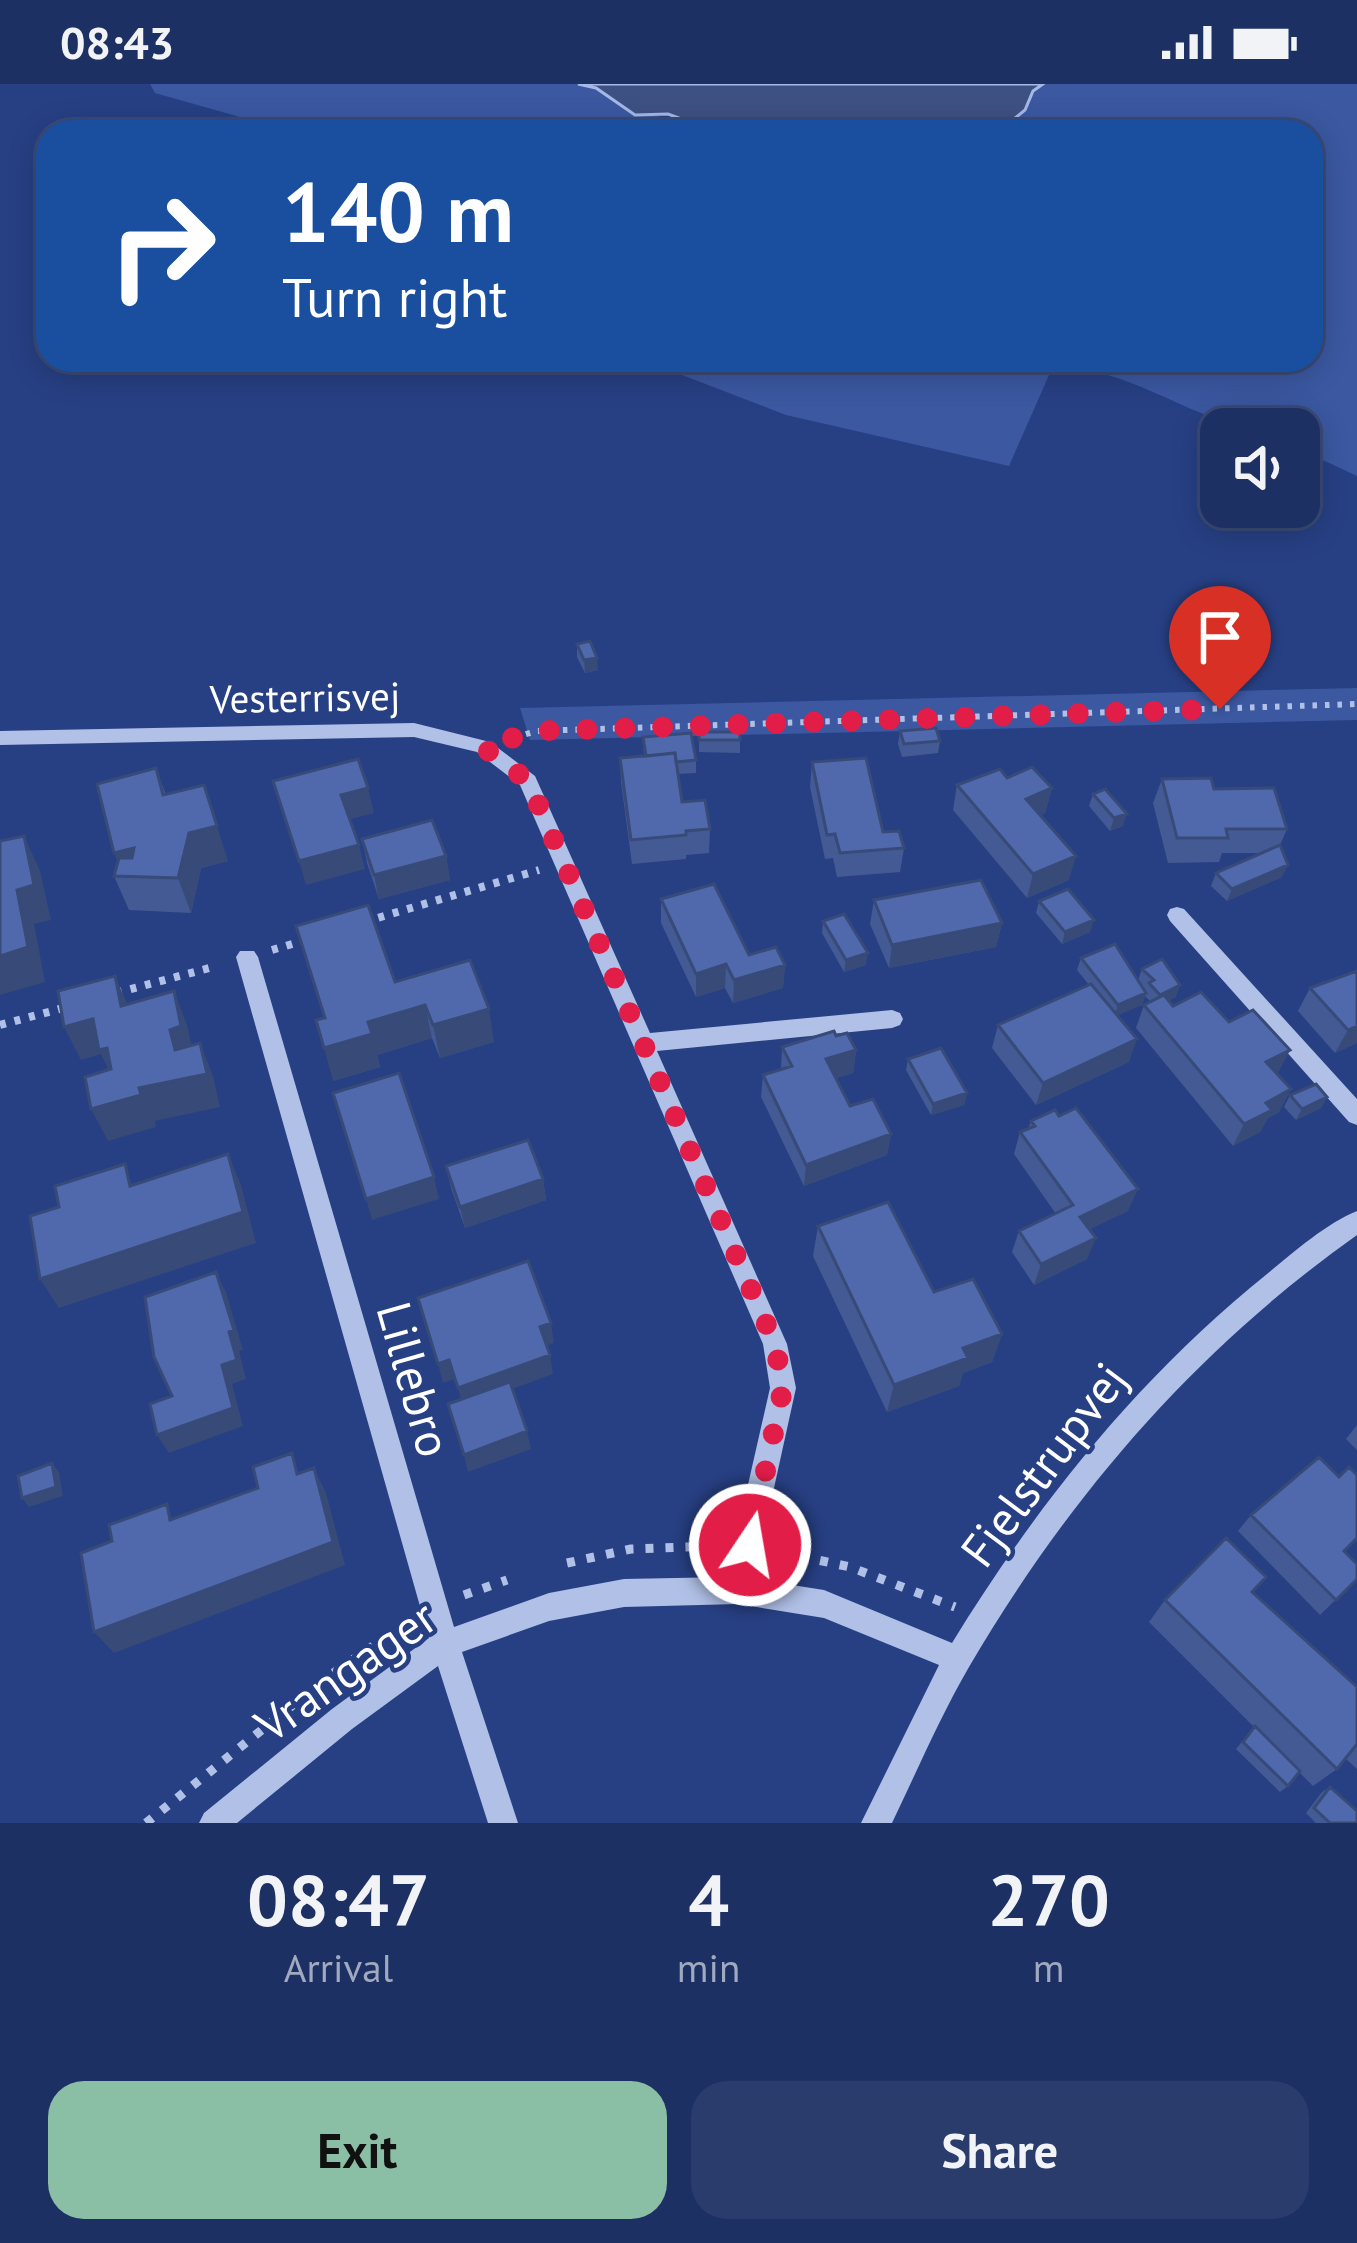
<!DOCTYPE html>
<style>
body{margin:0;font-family:"PT Sans",sans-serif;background:#2a3c6c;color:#f1f3f6;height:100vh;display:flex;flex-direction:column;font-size:45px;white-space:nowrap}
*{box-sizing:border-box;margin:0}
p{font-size:39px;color:#a0a9be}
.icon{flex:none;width:66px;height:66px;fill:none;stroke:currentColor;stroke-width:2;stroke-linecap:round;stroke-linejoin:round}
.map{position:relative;height:1739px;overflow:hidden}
.panel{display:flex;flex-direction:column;background:#1d3063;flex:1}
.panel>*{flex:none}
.guide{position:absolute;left:36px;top:36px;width:1287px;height:252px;border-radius:36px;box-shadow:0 6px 30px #0003,0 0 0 3px #3b4b78;background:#1a4fa0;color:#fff;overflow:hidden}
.fabs{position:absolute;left:1200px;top:324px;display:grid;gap:24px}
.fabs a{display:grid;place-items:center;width:120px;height:120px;border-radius:24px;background:#1d3063;box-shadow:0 6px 30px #0003,0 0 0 3px #3b4b78;font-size:60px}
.pin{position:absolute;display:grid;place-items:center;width:102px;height:102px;color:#fff;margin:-123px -51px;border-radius:50% 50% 50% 0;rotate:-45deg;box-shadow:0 0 12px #0007}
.pin .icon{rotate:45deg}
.me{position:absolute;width:132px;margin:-66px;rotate:12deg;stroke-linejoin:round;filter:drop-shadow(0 0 9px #0008)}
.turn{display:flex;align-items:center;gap:42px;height:252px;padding:0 48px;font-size:54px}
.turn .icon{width:156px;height:156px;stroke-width:2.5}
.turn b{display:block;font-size:84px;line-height:102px}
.eta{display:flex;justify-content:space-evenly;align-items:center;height:204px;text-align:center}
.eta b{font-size:72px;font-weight:600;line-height:84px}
.button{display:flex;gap:24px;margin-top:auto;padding:24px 48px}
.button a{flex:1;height:138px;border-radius:36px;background:#8abfa5;color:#111;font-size:48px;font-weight:600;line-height:138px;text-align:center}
.button a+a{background:#2a3c6c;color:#f1f3f6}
.status{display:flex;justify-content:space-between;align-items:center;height:84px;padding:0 60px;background:#1d3063;direction:ltr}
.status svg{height:33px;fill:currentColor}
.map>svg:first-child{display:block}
.green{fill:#3b58a1}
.water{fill:#3e5183;stroke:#a5b9e8;stroke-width:3}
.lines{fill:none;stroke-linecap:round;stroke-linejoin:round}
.path-far2{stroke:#b0c0e7;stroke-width:6;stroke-dasharray:4.5 8;stroke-linecap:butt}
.path-far1{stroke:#b0c0e7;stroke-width:8;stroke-dasharray:6 9;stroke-linecap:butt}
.path{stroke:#b0c0e7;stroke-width:9;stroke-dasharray:8 12;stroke-linecap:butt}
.minor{fill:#b0c0e7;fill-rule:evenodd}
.wall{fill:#445a94}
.shaded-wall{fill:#374a78}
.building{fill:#4f69ac;stroke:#374a78;stroke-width:3}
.route{stroke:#e11d48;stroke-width:21;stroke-dasharray:0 37.8}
.labels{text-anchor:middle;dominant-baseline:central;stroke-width:9;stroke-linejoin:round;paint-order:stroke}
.street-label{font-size:39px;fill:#fff;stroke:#274084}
.near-street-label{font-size:48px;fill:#fff;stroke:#274084}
</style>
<div class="status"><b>08:43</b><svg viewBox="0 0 49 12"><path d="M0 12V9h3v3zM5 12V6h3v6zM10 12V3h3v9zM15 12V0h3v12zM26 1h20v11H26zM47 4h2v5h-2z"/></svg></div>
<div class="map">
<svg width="1357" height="1739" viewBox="0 0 1357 1739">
<rect width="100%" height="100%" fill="#274084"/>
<path class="green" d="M150,0H1357V392L1299,365V345C1284,345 1266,348 1251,345C1184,331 1124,282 1053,282L1009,382L786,331L643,276H1311V48H998L1025,27L1032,11L599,7C640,39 694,34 744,48H216L240,33L155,9Z
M1357,604V636L530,656L520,624Z"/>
<path class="water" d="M578,0H1043L1033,7L1025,26L998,48H744L695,40L668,30L635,31L596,4Z"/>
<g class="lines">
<path class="path-far2" d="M514,654L536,647L1357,620"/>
<path class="path-far1" d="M364,838L539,786
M272,866L309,855
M116,909L217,882
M0,941L67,923"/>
<path class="path" d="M781,1468L850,1483L955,1523
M567,1479L631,1465L713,1462
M464,1511L507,1496
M146,1739L329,1592L383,1555"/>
<path class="minor" d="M414,639L490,658L535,692L650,949L892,926L900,929L903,935L900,941L892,944L657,967L787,1260L796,1304L754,1495L824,1506L952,1559C1038,1419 1138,1294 1267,1190C1293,1169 1325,1140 1357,1127V1151C1195,1266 1069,1412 969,1583C940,1633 917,1687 892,1739H861L939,1581L824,1534L738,1520L624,1523L549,1537L462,1568L518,1739H488L438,1582L352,1645L237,1739H199L204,1729L332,1625L429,1554L236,873L240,867H254L258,873L454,1543L549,1509L624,1495L727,1493L770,1304L763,1260L520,701L477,668L414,653L0,661V647Z
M1177,823L1184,825L1357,1015V1041L1349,1038L1170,837L1167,831L1170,825Z"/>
</g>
<path class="wall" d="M577,560L598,586L585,589L577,573Z
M900,647L940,657L938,669L902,673L898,660Z
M699,648H740V669L699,668Z
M643,653L696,676V689L678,690L682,718L710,745L709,769L686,771V775L632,780L621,698L620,674L644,672Z
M812,678L883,748L904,764L900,788L837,793L833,774L825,775L810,703Z
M156,684L166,711L228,777L201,784L191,829L129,826L114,792Z
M1007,694L1052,704L1045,729L1040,731L1069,796L1027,814L953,726L957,701Z
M1162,695L1214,705L1287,745L1280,761L1282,793L1227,817L1211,802L1216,789L1262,769H1222L1219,778L1168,779L1153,719Z
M1093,710L1123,742L1110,747L1089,722Z
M362,755L446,772L450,796L379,815L367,779Z
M661,815L749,871L785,881L783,904L733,919L725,904L696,913L661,839Z
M874,816L1002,839L996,863L889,884L870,840Z
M1039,817L1090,848L1062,860L1036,829Z
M823,837L866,881L844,888L822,849Z
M1081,874L1138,896L1142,885L1176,913L1169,916L1173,922L1229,938L1290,966L1277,989L1291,1005L1279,1028L1268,1034L1260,1048L1233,1062L1136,944L1144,921L1151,918L1145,912L1142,921L1117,931L1129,978L1036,1021L992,964L998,941L1089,901L1077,886Z
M1357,887V959L1335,969L1298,927L1310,904Z
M395,898L494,958L440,974L432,954L377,971L380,983L333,997L324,934Z
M836,952L856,966L853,989L836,994L850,1022L891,1050L887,1071L804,1102L761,1013L763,991L781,985L782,963Z
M908,975L967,1009L964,1021L931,1031L906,986Z
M1290,1011L1327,1013L1321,1024L1296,1036L1284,1023Z
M1031,1037L1128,1127L1089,1145L1087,1175L1034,1201L1012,1168L1019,1147L1056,1130L1014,1070L1020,1048L1028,1045Z
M446,1082L543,1095L546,1116L465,1144L451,1104Z
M818,1142L934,1208L1002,1250L992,1278L963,1289L959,1302L887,1328L813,1172Z
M1357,1341V1366L1346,1355Z
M1251,1431L1344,1467L1357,1495L1320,1531L1238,1447Z
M1252,1508L1357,1603V1685L1345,1674L1337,1685L1313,1702L1299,1688L1288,1702L1280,1708L1236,1665L1254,1643L1149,1538L1165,1516Z
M1330,1703L1357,1739H1316L1306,1729L1322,1708Z"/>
<path class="shaded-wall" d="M597,574L598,586L585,589L584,576Z
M204,701L228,777L201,784L191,829L178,794L189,749Z
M368,704L374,729L347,736L341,711Z
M1052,704L1045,729L1020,739L1026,715Z
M1127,730L1123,742L1110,747L1114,734Z
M24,752L40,787L51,836L34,840L45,898L0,911V872L17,806Z
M359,761L365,785L306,801L299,777Z
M134,764L145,793L123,792L114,769Z
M446,772L450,796L379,815L374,791Z
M1076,772L1069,796L1027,814L1033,790Z
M1288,781L1282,793L1227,817L1232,805Z
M1094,836L1090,848L1062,860L1065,848Z
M1002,839L996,863L889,884L892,861Z
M868,869L866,881L844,888L846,876Z
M726,880L725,904L696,913V890Z
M785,881L783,904L733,919L734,896Z
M115,892L130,926L121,922Z
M1180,901L1176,913L1155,923L1160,911Z
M174,907L187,941L195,976L200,959L213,992L220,1023L155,1037L156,1043L108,1057L91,1025L139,1004L170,946Z
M1146,909L1142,921L1114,933L1118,921Z
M425,921L432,954L377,971L380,983L333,997L324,964L368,938Z
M489,925L494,958L440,974L433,941Z
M93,935L123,997L115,999L101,970L81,976L64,943Z
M1357,942V959L1335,969L1348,946Z
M1137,955L1129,978L1036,1021L1043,999Z
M856,966L853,989L823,998L826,975Z
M1290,966L1278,989L1255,1001L1266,978Z
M1291,1005L1279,1028L1268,1034L1260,1048L1233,1062L1244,1040L1266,1019Z
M967,1009L964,1021L931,1031L933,1020Z
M1327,1013L1321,1024L1296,1036L1302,1025Z
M891,1050L887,1071L804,1102L806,1081Z
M228,1070L241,1101L256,1159L59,1224L40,1195Z
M434,1093L439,1115L372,1136L366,1115Z
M543,1095L546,1116L465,1144L460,1123Z
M1138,1105L1128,1127L1072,1154L1080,1133Z
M1096,1154L1087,1175L1034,1201L1041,1180Z
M216,1188L226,1208L243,1266L239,1267L246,1295L232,1300L243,1342L169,1369L157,1351L222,1281Z
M551,1239L554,1259L543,1263L540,1243Z
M1002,1250L992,1278L963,1289L959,1302L887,1328L894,1301L963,1264Z
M550,1271L553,1290L463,1323L458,1304Z
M449,1276L454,1295L443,1299L438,1280Z
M527,1347L531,1365L468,1388L464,1371Z
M52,1379L59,1388L63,1412L29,1423L22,1414Z
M314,1384L326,1409L345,1481L114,1569L94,1548Z"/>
<path class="building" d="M590,557L597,574L584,576L577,560Z
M936,644L940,657L904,660L900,647Z
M699,648H740V656H699Z
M691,649L696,676L676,678L675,669L646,672L643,653Z
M675,669L682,718L705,716L710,745L686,747V751L631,756L620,674Z
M866,674L883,748L899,747L904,764L840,769L835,750L827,751L812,678Z
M358,675L368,704L341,711L359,761L299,777L273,697Z
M1032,683L1052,704L1026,715L1076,772L1033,790L957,701L1000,685L1007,694Z
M156,684L163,711L204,701L217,742L189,749L178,794L114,792L119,774H132L134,764L114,769L97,700Z
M1211,694L1214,705L1274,704L1287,745H1226L1228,754H1177L1162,695Z
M1105,705L1127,730L1114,734L1093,710Z
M432,736L446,772L374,791L362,755Z
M24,752L34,801L17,806L28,863L0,872V757Z
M1280,761L1288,781L1232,805L1216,789Z
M981,796L1002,839L892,861L874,816Z
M714,800L749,871L776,863L785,881L734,896L726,880L696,890L661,815Z
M1068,805L1094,836L1065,848L1039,817Z
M368,821L395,898L470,876L489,925L433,941L425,921L368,938L372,950L324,964L316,936L325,934L296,842Z
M844,830L868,869L846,876L823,837Z
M1115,860L1146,909L1118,921L1081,874Z
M1162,875L1180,901L1160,911L1149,899L1154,896L1142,885Z
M1357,887V942L1348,946L1310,904Z
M115,892L121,922L174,907L181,942L170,946L175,966L200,959L207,990L139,1004L141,1011L91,1025L85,993L111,985L107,964L99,966L93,935L64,943L58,907Z
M1091,900L1137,955L1043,999L998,941Z
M1201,908L1229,938L1253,926L1290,966L1266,978L1291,1005L1266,1019L1272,1026L1244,1040L1144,921L1164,911L1173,922Z
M834,947L836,952L847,949L856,966L826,975L850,1022L873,1015L891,1050L806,1081L763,991L792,982L782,963Z
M941,964L967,1009L933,1020L908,975Z
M399,989L434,1093L366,1115L333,1009Z
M1316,1000L1327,1013L1302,1025L1290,1011Z
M1076,1024L1138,1105L1080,1133L1096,1154L1041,1180L1019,1147L1073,1121L1020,1048L1035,1042L1031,1037L1055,1026L1059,1032Z
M528,1056L543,1095L460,1123L446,1082Z
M228,1070L243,1128L40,1195L30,1132L59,1123L55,1102L125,1080L130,1102Z
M888,1118L934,1208L973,1195L1002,1250L963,1264L968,1274L894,1301L818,1142Z
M528,1177L551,1239L540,1243L550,1271L458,1304L449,1276L438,1280L418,1214Z
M216,1188L234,1246L229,1248L237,1276L222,1281L233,1324L157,1351L150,1320L172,1312L154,1273L145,1213Z
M510,1298L527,1347L464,1371L448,1320Z
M292,1369L297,1390L314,1384L333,1458L94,1548L81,1469L112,1457L109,1441L167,1420L170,1436L258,1404L253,1383Z
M1319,1373L1339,1393L1349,1383L1357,1391V1454L1344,1467L1357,1480V1495L1336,1516L1251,1431Z
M52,1379L56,1403L22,1414L18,1392Z
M1226,1454L1266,1493L1252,1508L1357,1603V1660L1337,1685L1165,1516Z
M1255,1642L1300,1687L1288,1702L1243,1658Z
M1330,1703L1357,1727V1739H1330L1314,1724Z"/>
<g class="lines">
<path class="route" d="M750,1461L783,1304L775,1260L528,697L483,663L536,647L1220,625"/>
</g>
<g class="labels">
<g class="street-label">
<text transform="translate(305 613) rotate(-1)">Vesterrisvej</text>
</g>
<g class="near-street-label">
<text transform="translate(415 1295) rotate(74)">Lillebro</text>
<text transform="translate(1043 1380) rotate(-53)">Fjelstrupvej</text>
<text transform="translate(345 1586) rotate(-35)">Vrangager</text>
</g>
</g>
</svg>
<div class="fabs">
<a><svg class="icon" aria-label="sound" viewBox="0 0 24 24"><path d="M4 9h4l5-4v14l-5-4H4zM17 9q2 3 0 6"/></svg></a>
</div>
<div class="pin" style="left:1220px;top:625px;background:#d93025"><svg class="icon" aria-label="arrive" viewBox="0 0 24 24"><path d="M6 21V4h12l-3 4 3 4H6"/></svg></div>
<svg class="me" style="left:750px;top:1461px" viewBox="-20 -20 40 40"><circle r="17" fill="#e11d48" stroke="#fff" stroke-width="3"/><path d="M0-11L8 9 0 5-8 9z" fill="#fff"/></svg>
<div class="guide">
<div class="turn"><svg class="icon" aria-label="right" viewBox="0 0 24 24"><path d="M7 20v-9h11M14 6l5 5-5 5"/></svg><div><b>140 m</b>Turn right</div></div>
</div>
</div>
<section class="panel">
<div class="eta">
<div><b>08:47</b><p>Arrival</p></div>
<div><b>4</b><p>min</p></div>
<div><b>270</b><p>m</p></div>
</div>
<div class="button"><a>Exit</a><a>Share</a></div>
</section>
